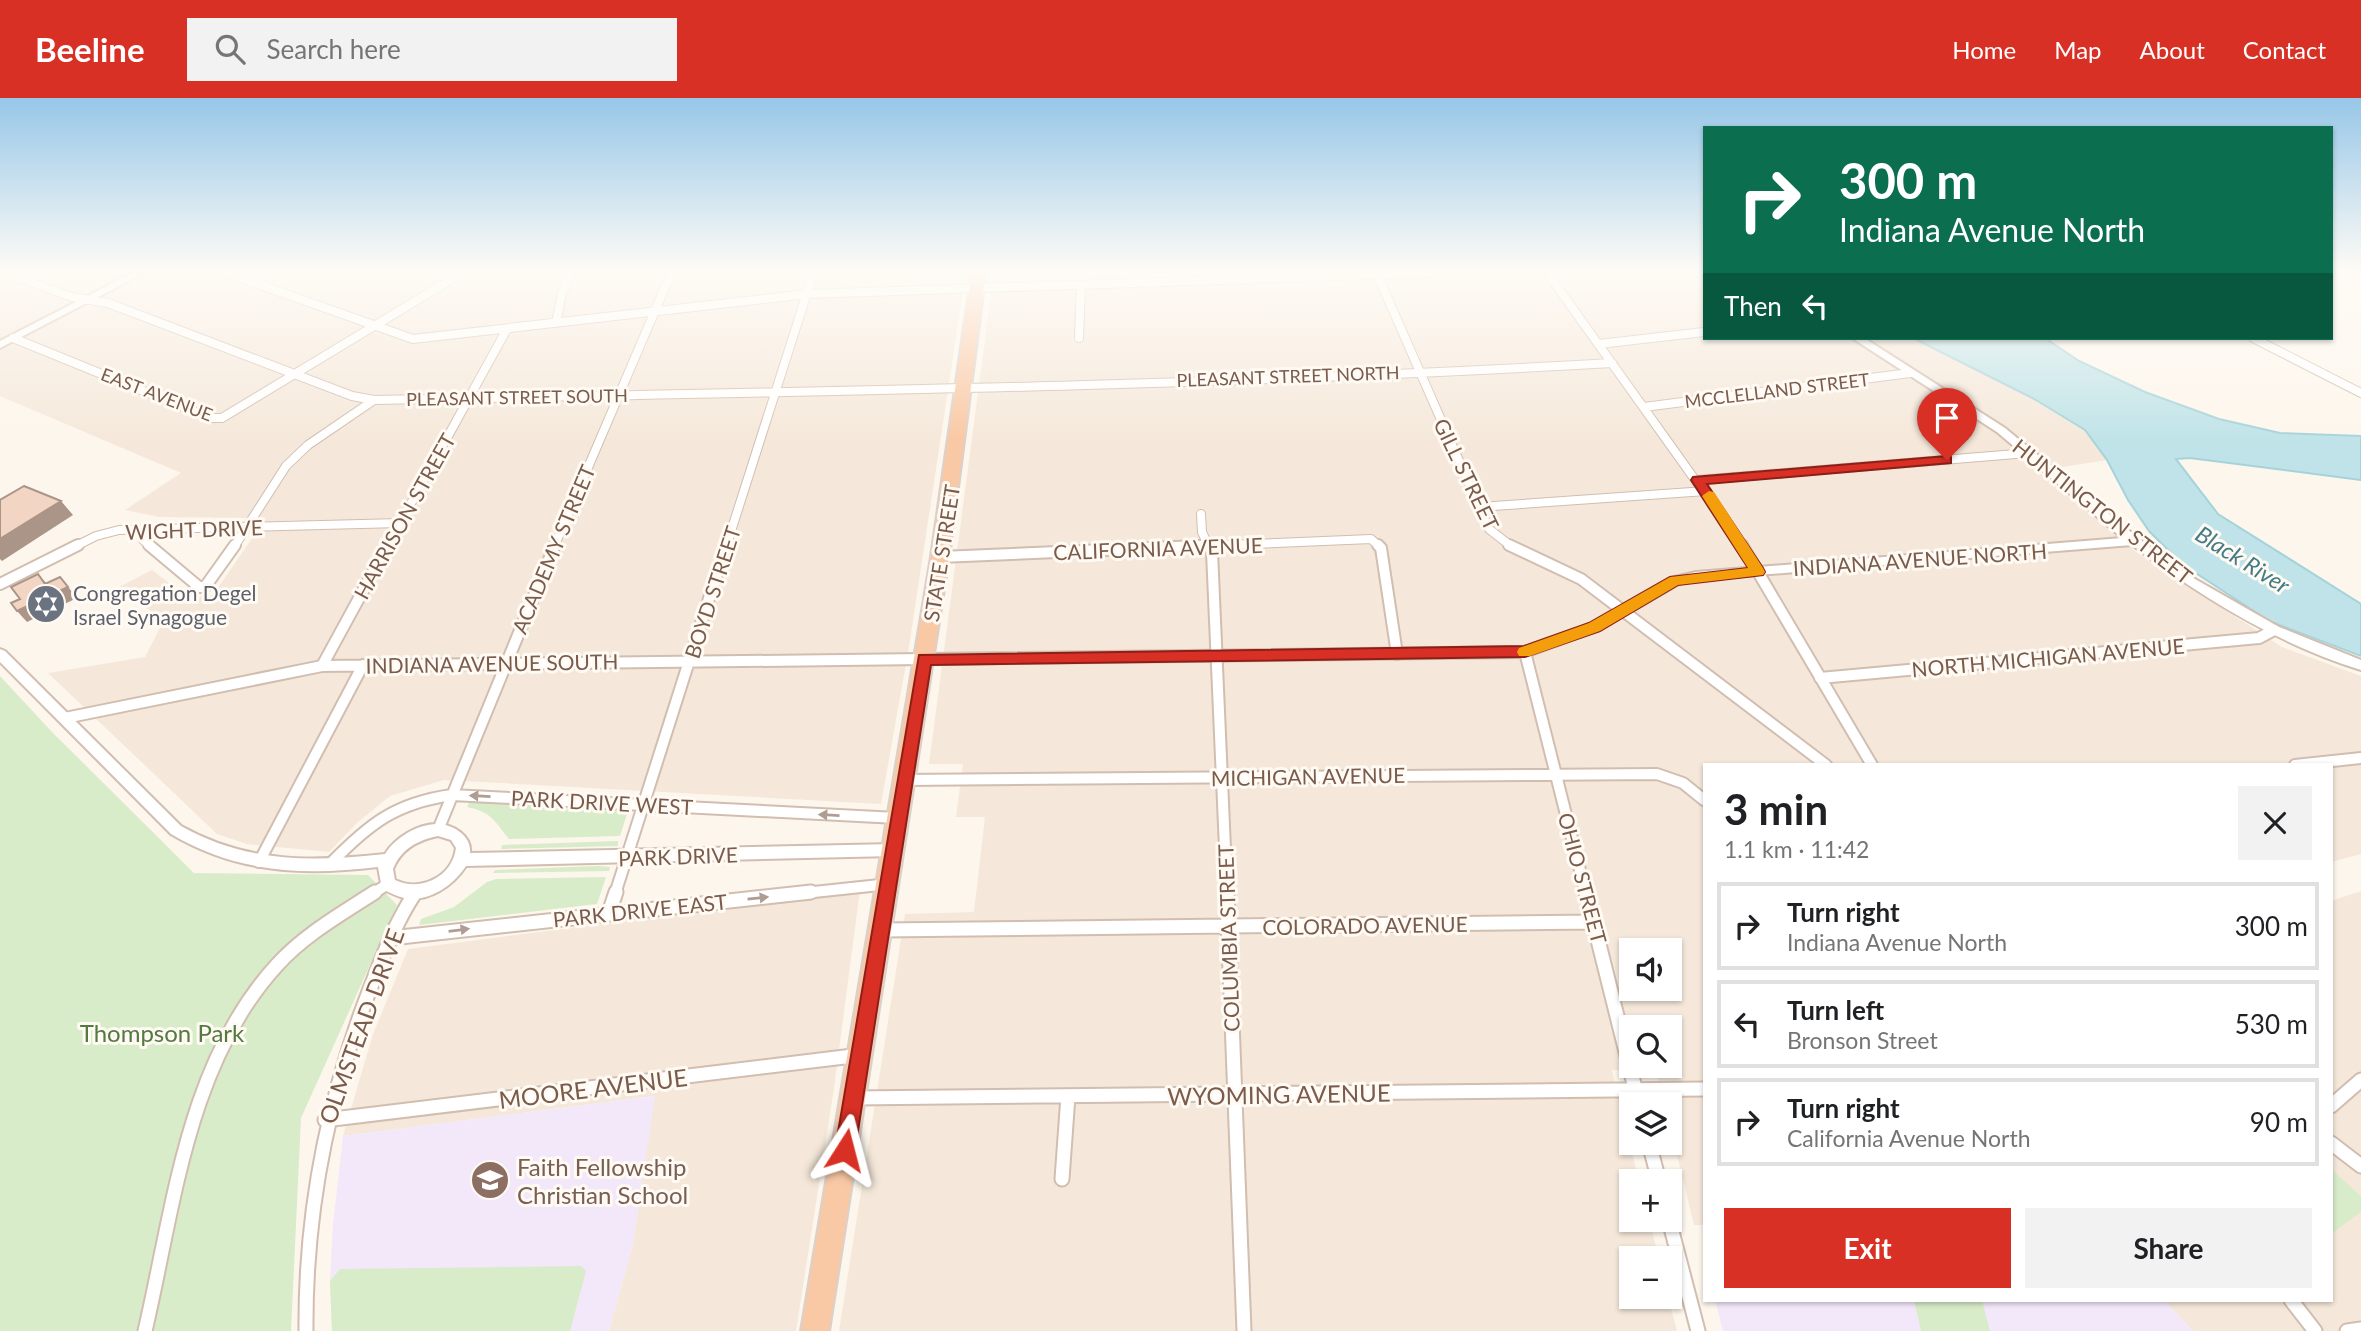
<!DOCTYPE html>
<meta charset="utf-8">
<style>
body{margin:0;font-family:Lato,sans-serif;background:#f2f2f2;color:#202124;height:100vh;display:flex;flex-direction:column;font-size:26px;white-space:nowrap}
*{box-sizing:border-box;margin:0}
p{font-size:23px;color:#757577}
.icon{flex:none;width:38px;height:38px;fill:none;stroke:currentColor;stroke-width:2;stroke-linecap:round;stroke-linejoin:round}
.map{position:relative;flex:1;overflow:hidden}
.details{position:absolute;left:1703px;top:665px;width:630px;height:539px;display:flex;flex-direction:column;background:#fff;border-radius:0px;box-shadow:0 2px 5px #0004}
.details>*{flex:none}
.banner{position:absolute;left:1703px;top:28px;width:630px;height:214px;border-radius:0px;box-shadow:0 2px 5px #0004;background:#0b6e4f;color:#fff;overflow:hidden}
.fabs{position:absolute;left:1619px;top:840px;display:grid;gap:14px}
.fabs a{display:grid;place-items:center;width:63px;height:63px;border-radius:0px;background:#fff;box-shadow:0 2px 5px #0004;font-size:35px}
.pin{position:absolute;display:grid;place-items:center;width:60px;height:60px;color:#fff;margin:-72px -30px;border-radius:50% 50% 50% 0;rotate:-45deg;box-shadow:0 0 7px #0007}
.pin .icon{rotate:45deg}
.me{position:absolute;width:77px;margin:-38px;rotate:9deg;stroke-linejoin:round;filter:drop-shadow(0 0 5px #0008)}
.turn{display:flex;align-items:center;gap:24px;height:147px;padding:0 21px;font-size:32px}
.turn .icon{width:91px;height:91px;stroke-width:2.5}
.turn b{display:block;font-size:49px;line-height:60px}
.then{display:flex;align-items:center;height:66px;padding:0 21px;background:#0003;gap:14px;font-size:26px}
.round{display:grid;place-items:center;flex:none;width:74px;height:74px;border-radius:0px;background:#f2f2f2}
.headline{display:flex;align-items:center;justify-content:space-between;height:119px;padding:0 21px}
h1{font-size:42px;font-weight:700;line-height:52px}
.button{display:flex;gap:14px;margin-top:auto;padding:14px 21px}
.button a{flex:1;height:80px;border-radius:0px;background:#d93025;color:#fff;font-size:28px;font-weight:700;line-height:80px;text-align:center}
.button a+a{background:#f2f2f2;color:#202124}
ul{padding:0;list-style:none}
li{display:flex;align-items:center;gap:21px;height:88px;margin:0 14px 10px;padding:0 7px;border:4px solid #e0e0e0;border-radius:0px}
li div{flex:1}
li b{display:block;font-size:26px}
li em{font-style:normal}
header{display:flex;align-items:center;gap:42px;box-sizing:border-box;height:98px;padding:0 35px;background:#d93025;color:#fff}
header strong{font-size:33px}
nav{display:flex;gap:38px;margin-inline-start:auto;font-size:24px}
.search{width:490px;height:63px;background:#f2f2f2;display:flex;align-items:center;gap:18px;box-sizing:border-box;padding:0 24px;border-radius:0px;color:#757577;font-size:26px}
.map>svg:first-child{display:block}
.residential{fill:#f5e8da;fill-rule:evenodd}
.education{fill:#f3e8fa}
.green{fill:#d8ecc9}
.water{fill:#bfe3e8;stroke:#a5d3da;stroke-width:2}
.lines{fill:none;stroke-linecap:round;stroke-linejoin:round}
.minor-far2-casing{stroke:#d1beb0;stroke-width:10}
.minor-far1-casing{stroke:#d1beb0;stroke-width:14}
.minor-casing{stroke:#d1beb0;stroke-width:17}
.tertiary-casing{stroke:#d1beb0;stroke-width:4}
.trunk-casing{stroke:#dad1cd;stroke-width:4}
.minor-far2{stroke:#fff;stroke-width:8}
.minor-far1{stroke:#fff;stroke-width:10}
.minor{stroke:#fff;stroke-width:13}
.tertiary{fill:#fff;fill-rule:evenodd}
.trunk{fill:#f9c8a4;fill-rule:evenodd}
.shaded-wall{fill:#aa9588}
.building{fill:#f3d5c3;stroke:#aa9588;stroke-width:2}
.oneway{fill:#af9d94}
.route{fill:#d93025;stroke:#8d1f18;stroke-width:2}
.slow{fill:#f59e0b}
.labels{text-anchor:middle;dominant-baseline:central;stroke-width:6;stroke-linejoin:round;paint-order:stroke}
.far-street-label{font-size:18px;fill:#7a5c4d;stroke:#fffaf3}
.street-label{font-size:21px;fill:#7a5c4d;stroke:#fffaf3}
.worship-label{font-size:21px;fill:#5b616d;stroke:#fffaf3;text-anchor:start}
.water-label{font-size:23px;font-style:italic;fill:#437c86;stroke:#fffaf3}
.near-street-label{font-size:24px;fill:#7a5c4d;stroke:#fffaf3}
.near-park-label{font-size:24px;fill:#537a41;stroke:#fffaf3}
.near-education-label{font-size:24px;fill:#785e54;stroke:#fffaf3;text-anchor:start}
</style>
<header>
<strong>Beeline</strong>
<div class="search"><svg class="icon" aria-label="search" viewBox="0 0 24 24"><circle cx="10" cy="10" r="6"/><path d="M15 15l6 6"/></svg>Search here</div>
<nav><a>Home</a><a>Map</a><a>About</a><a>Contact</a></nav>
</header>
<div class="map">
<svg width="2361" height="1233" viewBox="0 0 2361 1233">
<rect width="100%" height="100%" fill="#fdf6ec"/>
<path class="residential" d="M0,173H966L909,549L881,706L444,682L390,698L358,724L329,754L247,746L217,736L48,575L145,559L164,522L117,490L152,472L189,500L213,497L266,420L159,419L125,412L181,375L0,298Z
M994,173H1704V240H1913L2036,302L2085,332L2107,362L2037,373L2135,453L2282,549L2361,578V756L2331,764V667H1704V1127H1694L1670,1028V1006H1664L1656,972H1612L1639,1083H1631V1122H1649L1659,1160H1631V1199H1668L1677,1233H839L905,816L974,814L985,719H956L963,666H929ZM1631,852H1670V891H1631ZM1631,929H1670V968H1631Z
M860,792L834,990L796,1233H609L633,1146L654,998L343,1038L373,936L408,851Z
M2361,793V1233H2193L2163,1202H2331V803Z"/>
<path class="education" d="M655,998L633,1146L609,1233H332L330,1183L333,1126L343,1038Z
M1715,1202H2163L2193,1233H1723Z"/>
<path class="green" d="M0,578L52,634L194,775L368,777L397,807L301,1020L291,1233H0Z
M470,703L625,711L627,716L620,738L509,741C495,724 492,714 467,709Z
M618,743V748L501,751L502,747Z
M598,768L610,769L609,773L493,775L495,772Z
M606,779L597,806L419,827L421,821L454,809L487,784L496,781Z
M2333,1073L2361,1098V1114L2331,1136Z
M581,1168L586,1173L570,1233H332L330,1183L340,1171Z
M1914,1202H1982L1990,1233H1921Z"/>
<path class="water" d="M1913,240H2045L2079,263L2145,294L2219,321L2280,335L2361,338V382L2190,360L2176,361L2218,416L2361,506V558L2269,523L2182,466L2149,433L2128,402L2107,362L2085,332L2036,302Z"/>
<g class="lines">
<defs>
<path id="minor-far2" d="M1,173L72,199L108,205L352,298L374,302C787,294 1200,289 1612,265
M221,173L413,241L807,196L1482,173
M1546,173L1743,449
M1377,176L1489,431L1512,449
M556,225L562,195L572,173
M13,240L210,320H222L465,173
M1079,240L1081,187
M2253,240L2361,295
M1599,246L1704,234
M1644,309L1910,275
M1698,382L2028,355
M1479,409L1706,393
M1201,416L1202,434L1209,449
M149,430L143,442L151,449
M74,449L96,438L119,432L400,425
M234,449L286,368L308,347L374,302
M387,449L507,231
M554,449L672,173
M726,449L814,173
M1180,449L1371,441L1380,449"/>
<path id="minor-far1" d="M149,447L199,489H205L235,447
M1209,447L1212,454L1227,796
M1378,447L1381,450L1397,556
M1509,447L1581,481L1826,667
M1742,447L1872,667
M940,459L1222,447
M0,486L78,447
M1525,554L1586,796
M322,568L388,447
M1820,580L2259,540L2274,532
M65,620L322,568L924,561
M2295,667L2361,660
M904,682L1657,676L1683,685L1704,702
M438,732L555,447
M259,764L363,567
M330,766C369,726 395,705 452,697L897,720
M372,796L388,786
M615,796L726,447
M795,796L889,786"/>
<path id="minor" d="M1227,794L1244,1233
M1586,794L1639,1006
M609,815L616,794
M882,832L1595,824
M391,840L811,794
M853,1000L1704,991
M2331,1008L2361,982
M325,1022L861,957
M1649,1045L1659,1083
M2331,1045L2361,1068
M1062,1081L1068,998
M1669,1122L1698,1233
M2291,1202L2315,1233
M145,1233C174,1109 187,965 277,867C304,837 341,816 375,794
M306,1233C305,1114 327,1002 370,891C383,858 395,825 415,795
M2347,1233L2361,1231"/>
<path id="tertiary" d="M136,173H148L0,250V243Z
M1852,240H1864L2005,330L2138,440L2188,477L2279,529L2361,562V572C2277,546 2201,499 2132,447L1696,482L1679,486L1599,532L1525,559L924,566L917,561L924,556L1524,549L1589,526L1670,480L1696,474L2122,440L1997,334Z
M0,551L5,553L181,728C247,765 312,764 385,756C395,740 417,726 437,726C453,726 472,738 470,755L894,746L899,748L902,752L899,756L894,758L466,768C453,788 428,805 404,800C396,798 389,794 382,791L378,769C303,778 237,775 171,736L0,564ZM438,738L451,742L456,750C452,779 421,794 395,782L393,771C401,751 418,742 438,738Z"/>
<path id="trunk" d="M972,173H986L949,459L829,1233H801L931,459Z"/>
</defs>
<use href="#minor-far2" class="minor-far2-casing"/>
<use href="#minor-far1" class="minor-far1-casing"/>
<use href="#minor" class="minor-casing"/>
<use href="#tertiary" class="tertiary-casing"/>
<use href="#trunk" class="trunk-casing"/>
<use href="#minor-far2" class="minor-far2"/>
<use href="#minor-far1" class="minor-far1"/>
<use href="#minor" class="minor"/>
<use href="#tertiary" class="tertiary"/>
<use href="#trunk" class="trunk"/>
</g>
<path class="shaded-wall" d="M61,403L73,417L2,463L0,461V441Z
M38,476L48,487L60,479L77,500L27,524L17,513L45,486Z"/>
<path class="building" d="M24,388L61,403L0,441V402Z
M38,476L45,486L60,479L68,489L17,513L11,505L20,501L11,489Z"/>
<defs><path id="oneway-solid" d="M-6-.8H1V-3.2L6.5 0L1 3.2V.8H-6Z" transform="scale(1.75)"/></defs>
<g class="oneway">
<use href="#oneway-solid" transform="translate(480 698) rotate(-177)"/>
<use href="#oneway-solid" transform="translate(829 717) rotate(-177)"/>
<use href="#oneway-solid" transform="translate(758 800) rotate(-6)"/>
<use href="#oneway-solid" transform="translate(459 832) rotate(-7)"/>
</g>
<linearGradient id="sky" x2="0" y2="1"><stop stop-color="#97c7e8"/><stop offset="0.5" stop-color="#fefbf6"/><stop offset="1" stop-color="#fefbf6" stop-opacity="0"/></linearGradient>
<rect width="2361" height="345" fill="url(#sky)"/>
<path class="route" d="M1947,358L1951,359V365L1707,386L1763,470L1765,474L1763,477L1678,487L1600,533L1525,559L931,567L855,1052L852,1059L845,1062L838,1059L835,1052L919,557L1524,548L1589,525L1670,479L1748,470L1691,382L1693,379Z"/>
<path class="slow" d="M1709,393L1714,394L1763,470L1765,474L1763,477L1678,487L1600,533L1530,558H1519L1517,554L1519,550L1589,525L1670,479L1748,470L1702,398Z"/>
<defs>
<symbol id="synagogue-disc" viewBox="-11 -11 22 22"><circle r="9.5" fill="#6b7280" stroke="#fffaf3"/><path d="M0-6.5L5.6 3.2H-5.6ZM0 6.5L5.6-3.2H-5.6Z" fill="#fff"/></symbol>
<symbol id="school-disc" viewBox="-11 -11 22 22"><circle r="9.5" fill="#8d6e63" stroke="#fffaf3"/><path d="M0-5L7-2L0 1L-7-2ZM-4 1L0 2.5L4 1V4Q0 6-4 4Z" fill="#fff"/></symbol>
</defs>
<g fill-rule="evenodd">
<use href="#synagogue-disc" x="24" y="484" width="44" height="44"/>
<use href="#school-disc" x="468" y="1060" width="44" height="44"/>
</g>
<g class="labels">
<g class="far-street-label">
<text transform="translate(1288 278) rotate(-2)">PLEASANT STREET NORTH</text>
<text transform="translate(1777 292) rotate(-7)">MCCLELLAND STREET</text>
<text transform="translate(157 296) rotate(21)">EAST AVENUE</text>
<text transform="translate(517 299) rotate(-1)">PLEASANT STREET SOUTH</text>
</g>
<g class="street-label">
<text transform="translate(1467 376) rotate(64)">GILL STREET</text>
<text transform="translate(2103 413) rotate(38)">HUNTINGTON STREET</text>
<text transform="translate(404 418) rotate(-61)">HARRISON STREET</text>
<text transform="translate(194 431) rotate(-2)">WIGHT DRIVE</text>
<text transform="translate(1158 450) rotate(-2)">CALIFORNIA AVENUE</text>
<text transform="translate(553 451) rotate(-67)">ACADEMY STREET</text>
<text transform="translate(941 455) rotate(-81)">STATE STREET</text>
<text transform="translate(1920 461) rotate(-4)">INDIANA AVENUE NORTH</text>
<text transform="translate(712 494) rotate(-72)">BOYD STREET</text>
<text transform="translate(2048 559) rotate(-5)">NORTH MICHIGAN AVENUE</text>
<text transform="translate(492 565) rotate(-1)">INDIANA AVENUE SOUTH</text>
<text transform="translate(1308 678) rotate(-1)">MICHIGAN AVENUE</text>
<text transform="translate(602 704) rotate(3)">PARK DRIVE WEST</text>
<text transform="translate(678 758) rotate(-2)">PARK DRIVE</text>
<text transform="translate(1583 780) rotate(75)">OHIO STREET</text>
<text transform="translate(640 812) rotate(-6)">PARK DRIVE EAST</text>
<text transform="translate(1365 827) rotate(-1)">COLORADO AVENUE</text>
<text transform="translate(1228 840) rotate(-92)">COLUMBIA STREET</text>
</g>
<g class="worship-label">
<text x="73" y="494">Congregation Degel<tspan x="73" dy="24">Israel Synagogue</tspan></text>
</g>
<g class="water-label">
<text transform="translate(2243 461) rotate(32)">Black River</text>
</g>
<g class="near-street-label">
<text transform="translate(361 928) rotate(-70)">OLMSTEAD DRIVE</text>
<text transform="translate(593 990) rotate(-7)">MOORE AVENUE</text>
<text transform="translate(1279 996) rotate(-1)">WYOMING AVENUE</text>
</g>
<g class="near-park-label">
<text x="162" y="934">Thompson Park</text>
</g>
<g class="near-education-label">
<text x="517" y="1068">Faith Fellowship<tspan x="517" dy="28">Christian School</tspan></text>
</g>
</g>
</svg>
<div class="fabs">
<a><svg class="icon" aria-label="sound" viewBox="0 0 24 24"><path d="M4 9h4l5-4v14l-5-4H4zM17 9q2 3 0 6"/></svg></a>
<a><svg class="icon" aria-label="search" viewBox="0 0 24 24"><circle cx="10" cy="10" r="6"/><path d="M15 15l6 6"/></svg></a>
<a><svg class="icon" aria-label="layers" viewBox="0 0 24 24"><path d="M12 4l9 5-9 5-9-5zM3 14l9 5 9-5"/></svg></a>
<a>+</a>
<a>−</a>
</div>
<div class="pin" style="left:1947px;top:362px;background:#d93025"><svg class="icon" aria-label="arrive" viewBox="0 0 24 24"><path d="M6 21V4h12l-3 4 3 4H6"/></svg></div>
<svg class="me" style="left:845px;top:1052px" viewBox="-20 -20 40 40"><path d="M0-17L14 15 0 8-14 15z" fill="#d93025" stroke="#fff" stroke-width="4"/></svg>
<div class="banner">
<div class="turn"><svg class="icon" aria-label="right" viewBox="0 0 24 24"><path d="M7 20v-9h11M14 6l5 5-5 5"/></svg><div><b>300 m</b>Indiana Avenue North</div></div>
<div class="then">Then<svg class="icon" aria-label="left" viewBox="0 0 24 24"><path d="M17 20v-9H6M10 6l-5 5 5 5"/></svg></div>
</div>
<section class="details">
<div class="headline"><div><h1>3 min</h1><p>1.1 km · 11:42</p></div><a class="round"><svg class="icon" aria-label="close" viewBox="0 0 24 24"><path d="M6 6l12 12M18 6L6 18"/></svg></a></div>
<ul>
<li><svg class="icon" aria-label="right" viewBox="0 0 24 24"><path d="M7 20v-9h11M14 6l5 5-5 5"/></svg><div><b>Turn right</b><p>Indiana Avenue North</p></div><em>300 m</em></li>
<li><svg class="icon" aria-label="left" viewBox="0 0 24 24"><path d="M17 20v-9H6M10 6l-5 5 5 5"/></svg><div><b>Turn left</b><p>Bronson Street</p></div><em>530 m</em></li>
<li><svg class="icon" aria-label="right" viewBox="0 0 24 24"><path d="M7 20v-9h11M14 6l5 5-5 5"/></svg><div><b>Turn right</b><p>California Avenue North</p></div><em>90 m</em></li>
</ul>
<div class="button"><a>Exit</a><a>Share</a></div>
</section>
</div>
